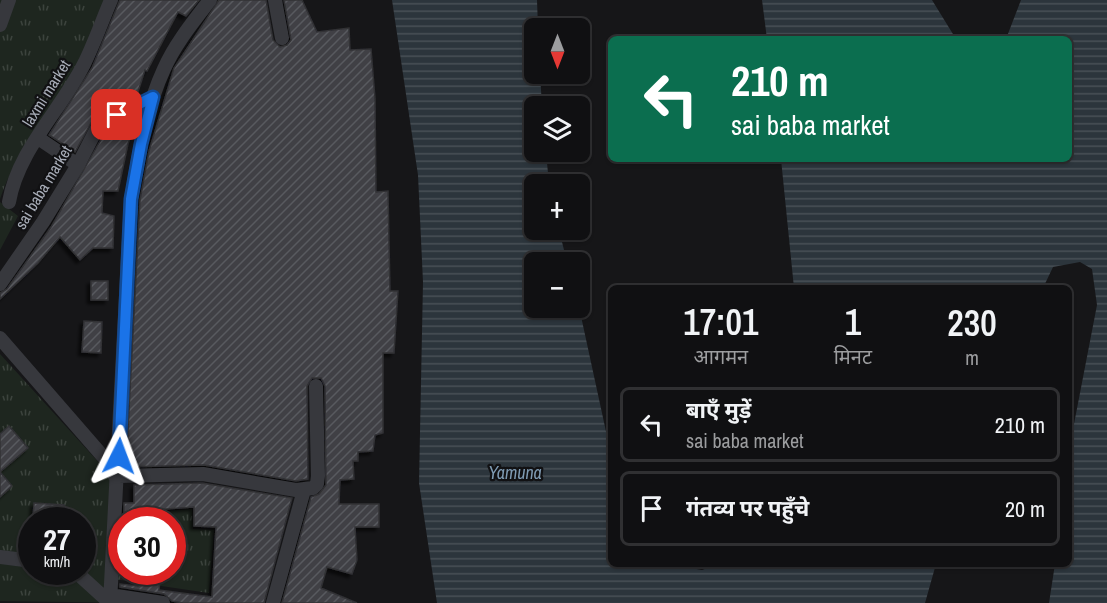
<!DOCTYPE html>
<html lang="hi">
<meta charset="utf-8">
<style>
body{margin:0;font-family:"Archivo Narrow","Noto Sans Devanagari",sans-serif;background:#19191b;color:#f1f3f6;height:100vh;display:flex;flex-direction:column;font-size:22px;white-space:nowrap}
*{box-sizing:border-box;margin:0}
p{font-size:20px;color:#9c9d9f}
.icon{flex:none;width:33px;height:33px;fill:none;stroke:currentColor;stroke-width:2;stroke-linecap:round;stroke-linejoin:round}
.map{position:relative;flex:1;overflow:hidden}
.side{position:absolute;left:608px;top:285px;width:464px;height:282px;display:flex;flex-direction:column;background:#101012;border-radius:9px;box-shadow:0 2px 4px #0004,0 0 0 2px #303032}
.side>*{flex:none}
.hud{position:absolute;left:608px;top:36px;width:464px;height:126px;border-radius:9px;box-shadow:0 2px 4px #0004,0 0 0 2px #303032;background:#0b6e4f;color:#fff;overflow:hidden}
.needle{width:39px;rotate:180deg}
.tools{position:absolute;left:524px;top:18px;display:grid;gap:12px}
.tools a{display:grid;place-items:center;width:66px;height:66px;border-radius:9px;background:#101012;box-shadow:0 2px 4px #0004,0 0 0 2px #303032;font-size:30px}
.speed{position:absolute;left:18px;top:507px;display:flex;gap:12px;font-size:30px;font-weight:700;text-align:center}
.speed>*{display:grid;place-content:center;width:78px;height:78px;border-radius:50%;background:#101012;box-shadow:0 2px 4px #0004,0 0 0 2px #303032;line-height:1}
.speed small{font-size:15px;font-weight:400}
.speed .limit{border:9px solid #d22;background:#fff;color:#111}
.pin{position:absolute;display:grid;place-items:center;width:51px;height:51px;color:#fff;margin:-26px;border-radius:12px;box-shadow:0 3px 9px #0006}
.me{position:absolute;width:66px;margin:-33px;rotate:3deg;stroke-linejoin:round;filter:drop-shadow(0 0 4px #0008)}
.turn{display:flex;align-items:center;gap:21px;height:126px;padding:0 24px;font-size:27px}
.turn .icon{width:78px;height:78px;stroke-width:2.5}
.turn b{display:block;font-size:42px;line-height:51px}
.eta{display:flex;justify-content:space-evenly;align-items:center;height:102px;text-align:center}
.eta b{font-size:36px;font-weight:600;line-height:42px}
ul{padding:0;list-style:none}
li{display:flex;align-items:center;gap:18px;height:75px;margin:0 12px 9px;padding:0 12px;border:3px solid #303032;border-radius:9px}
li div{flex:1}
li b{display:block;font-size:22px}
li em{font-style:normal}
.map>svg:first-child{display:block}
.grass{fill:url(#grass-tufts);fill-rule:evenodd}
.water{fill:url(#water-rules)}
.building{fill:url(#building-hatch);stroke:#303034;stroke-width:1.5;filter:url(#shadow)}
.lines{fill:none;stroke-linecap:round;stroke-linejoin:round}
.minor{stroke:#37383d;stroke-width:14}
.route-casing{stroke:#114b97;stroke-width:15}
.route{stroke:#1a73e8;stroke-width:10}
.labels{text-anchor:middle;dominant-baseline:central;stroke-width:4.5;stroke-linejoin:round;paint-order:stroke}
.street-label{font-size:16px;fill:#a8adb8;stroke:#111113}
.water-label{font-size:18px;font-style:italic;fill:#7f9bb3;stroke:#111113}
</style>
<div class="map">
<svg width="1107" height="603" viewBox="0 0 1107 603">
<defs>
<pattern id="grass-tufts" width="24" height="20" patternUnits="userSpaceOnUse" patternTransform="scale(1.5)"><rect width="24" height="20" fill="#1e261f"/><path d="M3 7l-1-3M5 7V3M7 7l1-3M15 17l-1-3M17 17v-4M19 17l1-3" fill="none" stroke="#3c433d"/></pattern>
<pattern id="water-rules" width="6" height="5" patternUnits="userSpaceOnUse" patternTransform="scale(1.5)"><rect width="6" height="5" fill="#2c353c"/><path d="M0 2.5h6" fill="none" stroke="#485056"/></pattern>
<pattern id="building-hatch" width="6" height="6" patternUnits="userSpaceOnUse" patternTransform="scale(1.5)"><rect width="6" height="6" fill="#404145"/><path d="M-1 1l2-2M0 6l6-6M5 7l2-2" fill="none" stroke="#595a5e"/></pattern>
<filter id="shadow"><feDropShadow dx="-3.5" dy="3.5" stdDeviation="1.5" flood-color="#0009"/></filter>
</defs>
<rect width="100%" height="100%" fill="#161618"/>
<path class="grass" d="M0,0H110C100,21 91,43 79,63C52,107 17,149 0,199Z
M0,202L18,216L0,250Z
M0,354L101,465L113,483L109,515L192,509L193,529L214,530L209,593L114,579L113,599L142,603L0,601ZM32,520H82V572H32ZM122,520H172V572H122Z"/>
<path class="water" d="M392,0H537L538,28H534V74H540L542,106H534V152H546L549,184H534V230H559L567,262H534V308L579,307L610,450V564H668L702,570L718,564H936L925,603H437L419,483L423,282L418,175Z
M762,0H932L956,39H767Z
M1021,0H1107V603H1049L1055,564H1068V455L1097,305L1092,269L1080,262L1053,267L1043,288H794L781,159H1068V39H1006Z"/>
<path class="building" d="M120,0H199L186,16L178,12L147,71L145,70L137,95L91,123L75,152L49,135L92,68Z
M219,0H266L273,40L280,47L287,45L291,40L284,0H302L317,32L349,28L350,50L371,49L375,98L376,192L388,191L390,291H398L394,353H383V433L375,435L373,451L358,452V461H353L354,479L340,480L339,504H379V527H355L357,560L352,574L327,567L321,588L357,603H282L311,497L319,494L326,485L325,386L321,378H312L307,386L308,479L296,481L204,465L126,467L140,200L149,151L174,68Z
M138,114L128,144L118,191H103L102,213L114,216L113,248H93L80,260L60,237L38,263L0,299V293L7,289L51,227L103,136Z
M91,281H108V300H91Z
M84,321L102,322L101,353L82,352Z
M9,426L28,448L0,472L12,486L0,497V434Z
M202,483L292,498L264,603H183L172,601L164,594L120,587V584L138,586L139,572H161L159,590L212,597L216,527L194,526V507L124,512V503H134V485Z
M34,503L64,505L63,520H33Z"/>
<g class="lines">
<path class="minor" d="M275,0L282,38
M0,25L9,0
M38,138L78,165
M9,202C18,150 61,110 84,64C94,44 102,21 111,0
M0,284L43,222L78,165L96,130L117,115L153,97
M0,338L106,460L117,480
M118,476L203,474L296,490L313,488L317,484L318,476L316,386
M0,557L32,561
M76,572L110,603
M110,595L163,603
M110,603L131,199C139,155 145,110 164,69C175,44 193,22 210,0
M273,603L304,490"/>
</g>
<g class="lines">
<defs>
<path id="route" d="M117,115L153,97L141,144L131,199L119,456"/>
</defs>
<use href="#route" class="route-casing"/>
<use href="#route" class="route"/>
</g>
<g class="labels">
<g class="street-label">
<text transform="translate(46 93) rotate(-58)">laxmi market</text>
<text transform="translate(43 187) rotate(-59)">sai baba market</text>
</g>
<g class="water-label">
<text x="515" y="472">Yamuna</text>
</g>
</g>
</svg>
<div class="tools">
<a><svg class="needle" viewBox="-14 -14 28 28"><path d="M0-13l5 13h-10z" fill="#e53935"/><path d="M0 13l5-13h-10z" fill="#9c9d9f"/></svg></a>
<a><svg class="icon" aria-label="layers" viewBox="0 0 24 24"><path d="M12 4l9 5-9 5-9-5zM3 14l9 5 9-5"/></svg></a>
<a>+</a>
<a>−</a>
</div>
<div class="speed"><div>27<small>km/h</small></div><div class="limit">30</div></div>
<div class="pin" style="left:117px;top:115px;background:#d93025"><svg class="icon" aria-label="arrive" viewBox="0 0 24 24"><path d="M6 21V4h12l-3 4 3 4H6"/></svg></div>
<svg class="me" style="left:119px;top:456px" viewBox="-20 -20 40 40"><path d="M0-17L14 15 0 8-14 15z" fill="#1a73e8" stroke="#fff" stroke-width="4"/></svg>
<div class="hud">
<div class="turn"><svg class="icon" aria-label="left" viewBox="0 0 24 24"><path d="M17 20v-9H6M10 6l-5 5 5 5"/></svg><div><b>210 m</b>sai baba market</div></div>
</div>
<section class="side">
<div class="eta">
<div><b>17:01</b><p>आगमन</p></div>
<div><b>1</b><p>मिनट</p></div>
<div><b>230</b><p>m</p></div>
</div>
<ul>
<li><svg class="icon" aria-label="left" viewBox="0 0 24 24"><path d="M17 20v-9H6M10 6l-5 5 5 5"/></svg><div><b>बाएँ मुड़ें</b><p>sai baba market</p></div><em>210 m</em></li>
<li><svg class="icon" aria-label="arrive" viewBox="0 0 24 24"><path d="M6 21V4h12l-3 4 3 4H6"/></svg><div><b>गंतव्य पर पहुँचे</b></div><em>20 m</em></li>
</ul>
</section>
</div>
